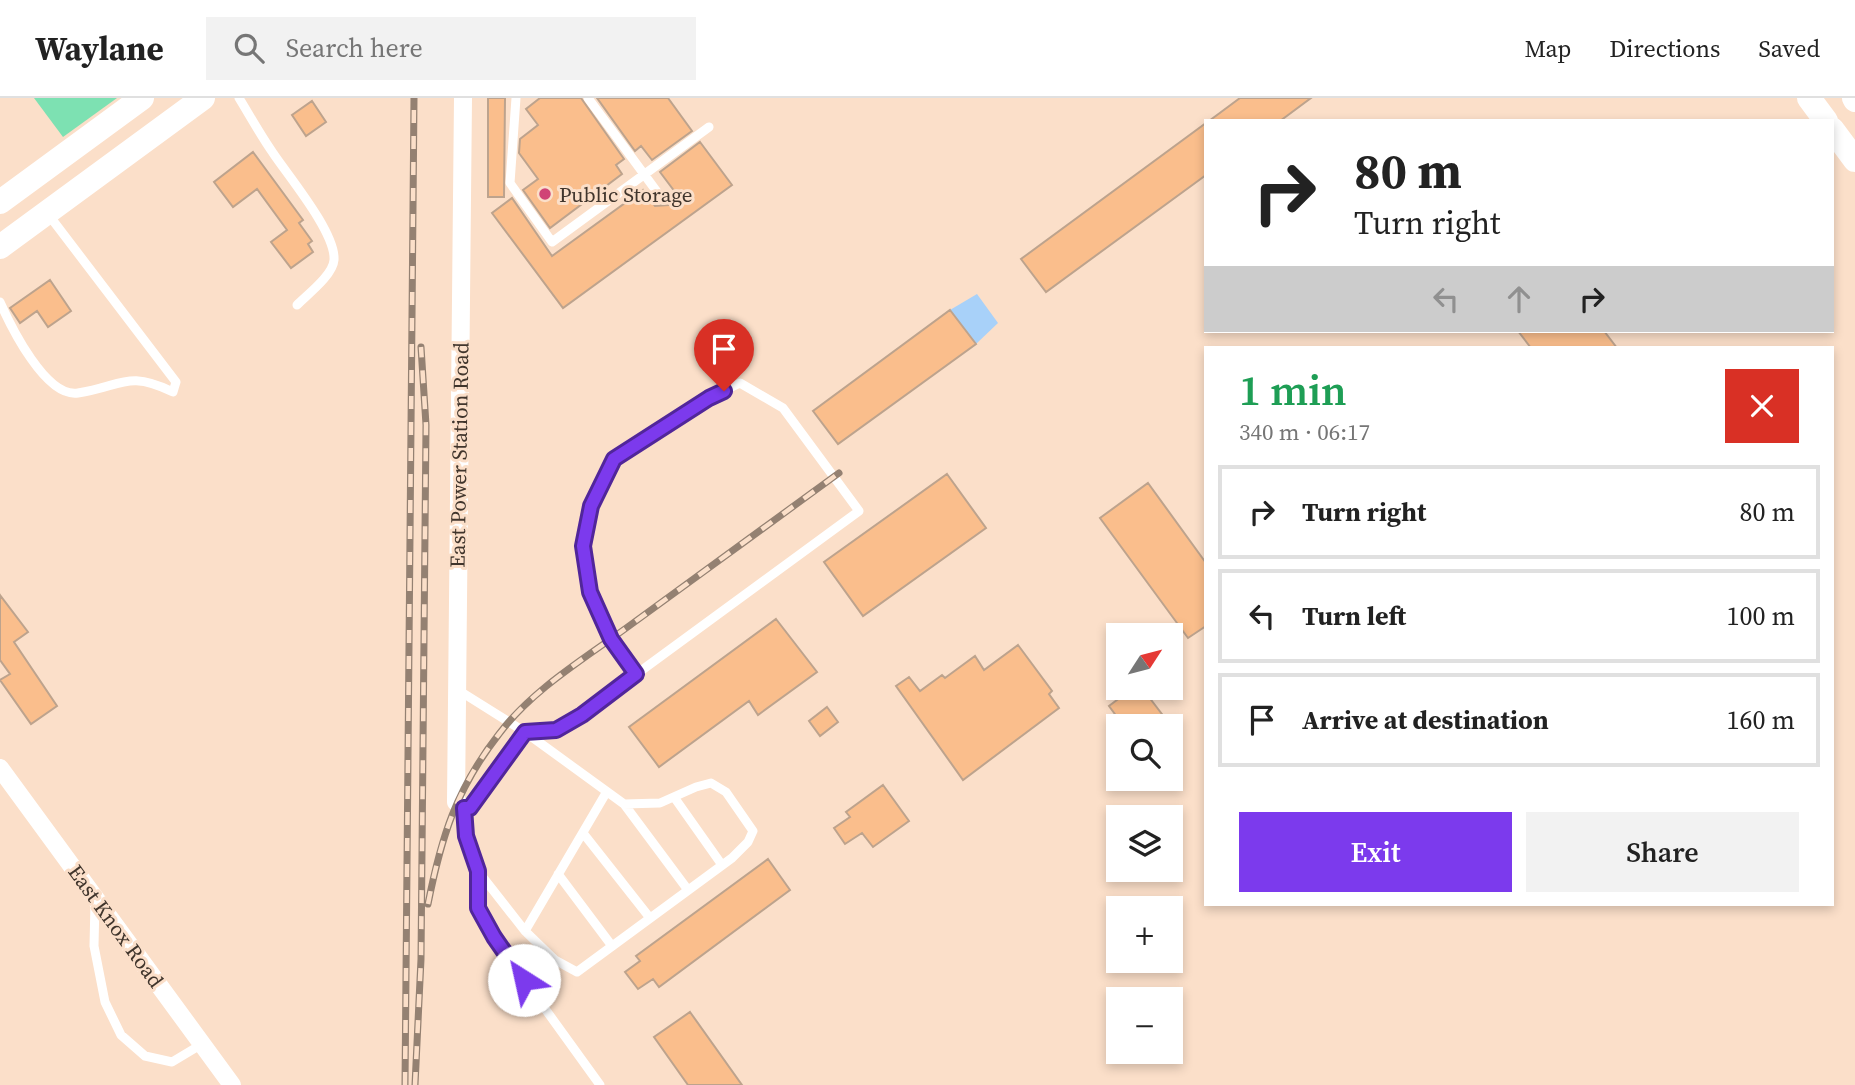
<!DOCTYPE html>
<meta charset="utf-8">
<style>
body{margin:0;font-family:"Source Serif 4",serif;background:#f2f2f2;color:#222;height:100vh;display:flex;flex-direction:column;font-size:26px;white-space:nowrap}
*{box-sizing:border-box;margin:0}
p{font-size:23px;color:#767676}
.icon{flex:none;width:38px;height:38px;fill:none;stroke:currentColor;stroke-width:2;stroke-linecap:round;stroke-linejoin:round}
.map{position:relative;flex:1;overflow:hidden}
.drawer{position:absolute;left:1204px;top:248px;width:630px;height:560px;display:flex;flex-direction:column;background:#fff;border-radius:0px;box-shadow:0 4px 10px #0003}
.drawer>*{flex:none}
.top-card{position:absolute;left:1204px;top:21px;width:630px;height:214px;border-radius:0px;box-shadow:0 4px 10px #0003;background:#fff;color:#222;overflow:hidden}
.needle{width:46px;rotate:54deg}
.controls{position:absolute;left:1106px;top:525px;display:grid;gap:14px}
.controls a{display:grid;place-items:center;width:77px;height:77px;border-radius:0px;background:#fff;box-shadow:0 4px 10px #0003;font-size:35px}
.pin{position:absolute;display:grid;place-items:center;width:60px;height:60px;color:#fff;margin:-72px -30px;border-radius:50% 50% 50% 0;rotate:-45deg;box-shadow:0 0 7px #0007}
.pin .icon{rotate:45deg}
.me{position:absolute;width:77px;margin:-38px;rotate:325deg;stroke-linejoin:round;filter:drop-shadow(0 0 5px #0008)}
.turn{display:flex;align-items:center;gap:24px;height:147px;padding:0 35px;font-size:32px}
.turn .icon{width:91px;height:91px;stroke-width:2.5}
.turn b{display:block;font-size:49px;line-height:60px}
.lanes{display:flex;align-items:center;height:66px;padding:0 35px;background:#0003;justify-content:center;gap:35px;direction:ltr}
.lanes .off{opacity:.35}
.round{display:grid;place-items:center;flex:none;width:74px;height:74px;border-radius:0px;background:#f2f2f2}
.head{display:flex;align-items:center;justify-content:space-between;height:119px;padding:0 35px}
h1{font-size:42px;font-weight:600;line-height:52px;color:#1e9e55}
.action{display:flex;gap:14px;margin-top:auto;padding:14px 35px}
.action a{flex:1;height:80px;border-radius:0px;background:#7c3aed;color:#fff;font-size:28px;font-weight:600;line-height:80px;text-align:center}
.action a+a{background:#f2f2f2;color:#222}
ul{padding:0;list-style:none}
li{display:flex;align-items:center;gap:21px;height:94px;margin:0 14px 10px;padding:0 21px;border:4px solid #e0e0e0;border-radius:0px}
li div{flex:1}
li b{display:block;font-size:26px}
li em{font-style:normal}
header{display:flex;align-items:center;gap:42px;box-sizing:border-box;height:98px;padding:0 35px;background:#fff;border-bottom:2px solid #e0e0e0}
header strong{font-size:33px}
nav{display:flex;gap:38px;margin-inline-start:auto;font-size:24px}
.search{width:490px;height:63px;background:#f2f2f2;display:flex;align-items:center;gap:18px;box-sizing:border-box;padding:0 24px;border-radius:0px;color:#767676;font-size:26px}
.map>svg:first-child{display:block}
.green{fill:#7de1b2}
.water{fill:#a8d1f9}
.building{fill:#fabe8c;stroke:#bda38d;stroke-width:2}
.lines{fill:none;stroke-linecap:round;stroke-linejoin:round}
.service{stroke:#fff;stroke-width:9}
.minor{stroke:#fff;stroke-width:18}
.secondary{stroke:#fff;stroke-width:24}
.rail-casing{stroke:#948172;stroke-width:7}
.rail{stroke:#fbdfc9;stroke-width:4.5;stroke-dasharray:13;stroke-linecap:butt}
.route-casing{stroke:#51269a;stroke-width:18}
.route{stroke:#7c3aed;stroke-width:12}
.poi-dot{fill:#d04476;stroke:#fbdfc9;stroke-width:2.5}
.labels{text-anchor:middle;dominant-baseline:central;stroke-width:6;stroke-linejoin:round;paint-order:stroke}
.poi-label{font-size:21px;fill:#40352c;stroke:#fbdfc9;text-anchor:start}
.street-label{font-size:21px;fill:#40352c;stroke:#fbdfc9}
</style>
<header>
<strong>Waylane</strong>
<div class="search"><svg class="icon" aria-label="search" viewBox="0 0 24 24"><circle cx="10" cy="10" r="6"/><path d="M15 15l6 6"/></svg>Search here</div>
<nav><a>Map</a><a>Directions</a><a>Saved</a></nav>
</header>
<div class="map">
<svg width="1855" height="987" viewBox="0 0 1855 987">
<rect width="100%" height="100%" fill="#fbdfc9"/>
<path class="green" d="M34,0H117L63,39Z"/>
<path class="water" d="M977,196L998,225L976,246L950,212Z"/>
<path class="building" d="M488,0H505L504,99H488Z
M540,0H581L624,61L616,67L622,76L550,130L523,92L538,81L519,55L520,41L538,27L526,11Z
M597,0H668L692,33L652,62L641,48L635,53Z
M1240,0H1311L1280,23H1209Z
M312,3L326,24L306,38L292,17Z
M1206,25V77L1046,194L1021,161Z
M700,44L732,87L563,210L492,115L512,100L552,158L643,92L655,108L668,107L669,98L675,94L660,74Z
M253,54L303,122L299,125L312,143L308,146L313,154L291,170L271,144L287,132L257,91L233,109L214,84Z
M50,182L71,213L48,229L37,213L20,225L10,210Z
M950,212L976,246L838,346L813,313Z
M1518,233H1604L1617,250H1531Z
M947,376L986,430L863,518L824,464Z
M1148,385L1206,465V528L1188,540L1100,420Z
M0,497L28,534L14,544L57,608L31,626L0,582L10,576L0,562Z
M776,521L817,574L758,617L749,603L659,669L629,629Z
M1018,547L1052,593L1049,596L1059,610L963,682L896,588L909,579L920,593L942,577L945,580L975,558L984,572Z
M1133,590H1142L1171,628H1133L1126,619L1120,623L1109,608Z
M827,609L838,624L820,638L809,623Z
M883,687L909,723L873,749L862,735L845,746L834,730L850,719L846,714Z
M768,761L790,792L659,889L653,881L638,891L625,874L640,863L636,858Z
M690,914L742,987H688L654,939Z"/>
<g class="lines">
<path class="service" d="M239,0C250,18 261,38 273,55C289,79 336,135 334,162C333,177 308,196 297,207
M516,0L510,85L552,144L709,29
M588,0L663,102
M0,204C11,229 46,300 78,295C123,288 127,272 173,294L176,284L48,116
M458,592L525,634L624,706L660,705L696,689L711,685L726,694L753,733L748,744L732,760L577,874L555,862L525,833L478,773L466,739L464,710H469L525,634L557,632L582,616L859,413L783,310L740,285L709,300L614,361L591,408L583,448L590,494L611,541L636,576
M674,699L722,767
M624,706L688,792
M583,735L650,820
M478,773V810L494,840L600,987
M558,776L612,848
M95,804L94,848L105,904L121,937L145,958L172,964L202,946
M525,833L606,695"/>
<path class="minor" d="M463,0L456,704L464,710
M0,670L232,987"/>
<path class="secondary" d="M1809,0L1826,23
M1854,0L1855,2
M1832,31L1855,62
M0,104L142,0
M0,149L203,0"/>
<defs>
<path id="rail" d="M428,806C441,740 456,691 499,636C533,591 584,561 629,528C699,477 769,426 839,375
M405,987L414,0
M415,987L421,861L426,327L421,249"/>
</defs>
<use href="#rail" class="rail-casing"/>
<use href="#rail" class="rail"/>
</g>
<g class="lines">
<defs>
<path id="route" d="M524,882L494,839L478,810V773L466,738L464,710H470L525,634L556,632L582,617L636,576L611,541L590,494L583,448L591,408L614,361L709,300L724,293"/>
</defs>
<use href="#route" class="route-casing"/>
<use href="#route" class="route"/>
</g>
<circle class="poi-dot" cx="545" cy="96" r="7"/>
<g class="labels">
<g class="poi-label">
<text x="559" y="96">Public Storage</text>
</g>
<g class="street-label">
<text transform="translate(459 357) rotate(-89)">East Power Station Road</text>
<text transform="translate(116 828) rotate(54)">East Knox Road</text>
</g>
</g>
</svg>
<div class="controls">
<a><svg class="needle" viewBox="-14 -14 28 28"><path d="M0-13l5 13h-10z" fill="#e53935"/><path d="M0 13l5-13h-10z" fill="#767676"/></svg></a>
<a><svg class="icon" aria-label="search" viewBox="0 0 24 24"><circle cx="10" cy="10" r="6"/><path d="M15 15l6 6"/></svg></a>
<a><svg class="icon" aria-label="layers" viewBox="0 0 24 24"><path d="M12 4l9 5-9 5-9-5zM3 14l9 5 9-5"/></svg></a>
<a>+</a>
<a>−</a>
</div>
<div class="pin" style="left:724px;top:293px;background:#d93025"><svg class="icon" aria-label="arrive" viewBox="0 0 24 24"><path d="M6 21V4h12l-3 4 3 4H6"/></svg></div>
<svg class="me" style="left:524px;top:882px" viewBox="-20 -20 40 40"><circle r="19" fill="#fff"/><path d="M0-13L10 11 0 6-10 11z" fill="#7c3aed"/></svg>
<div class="top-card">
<div class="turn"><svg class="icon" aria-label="right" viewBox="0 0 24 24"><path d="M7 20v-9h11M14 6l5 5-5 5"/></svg><div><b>80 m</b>Turn right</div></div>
<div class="lanes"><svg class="icon off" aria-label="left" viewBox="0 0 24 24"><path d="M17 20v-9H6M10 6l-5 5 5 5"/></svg><svg class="icon off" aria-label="ahead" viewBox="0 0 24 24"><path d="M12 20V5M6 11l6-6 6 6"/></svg><svg class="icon" aria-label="right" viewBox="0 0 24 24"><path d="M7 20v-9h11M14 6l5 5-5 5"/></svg></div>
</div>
<section class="drawer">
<div class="head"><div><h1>1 min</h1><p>340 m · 06:17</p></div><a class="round" style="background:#d93025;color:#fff"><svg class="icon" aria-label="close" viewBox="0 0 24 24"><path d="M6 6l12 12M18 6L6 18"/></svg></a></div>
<ul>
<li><svg class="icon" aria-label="right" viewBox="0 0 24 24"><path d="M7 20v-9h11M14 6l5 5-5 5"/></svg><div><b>Turn right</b></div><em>80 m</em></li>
<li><svg class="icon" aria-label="left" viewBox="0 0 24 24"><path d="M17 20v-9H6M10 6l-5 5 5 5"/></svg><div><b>Turn left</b></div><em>100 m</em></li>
<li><svg class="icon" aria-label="arrive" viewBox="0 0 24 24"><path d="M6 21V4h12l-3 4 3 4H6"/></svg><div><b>Arrive at destination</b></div><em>160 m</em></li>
</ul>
<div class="action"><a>Exit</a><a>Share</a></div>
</section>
</div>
